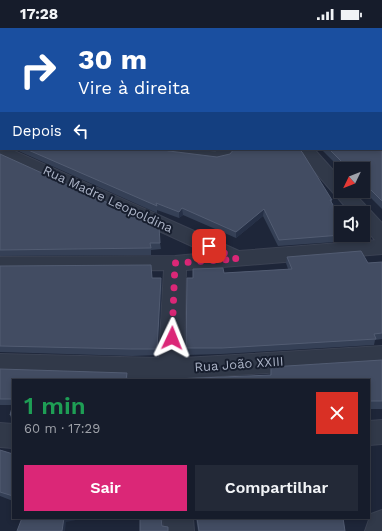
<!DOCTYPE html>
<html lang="pt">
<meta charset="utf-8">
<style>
body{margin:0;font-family:"Work Sans",sans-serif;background:#232937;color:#f1f3f6;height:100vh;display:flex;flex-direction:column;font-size:15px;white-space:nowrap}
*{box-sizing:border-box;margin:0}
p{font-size:13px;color:#9ea1a9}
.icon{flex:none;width:22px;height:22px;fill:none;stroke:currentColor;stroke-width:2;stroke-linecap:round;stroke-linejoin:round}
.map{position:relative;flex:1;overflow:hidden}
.panel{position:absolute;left:12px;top:351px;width:358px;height:140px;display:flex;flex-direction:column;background:#161c2b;border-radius:0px;box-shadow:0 2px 6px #0003,0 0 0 1px #353a47}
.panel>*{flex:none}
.top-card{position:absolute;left:0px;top:0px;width:382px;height:122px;box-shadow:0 2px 6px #0003,0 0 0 1px #353a47;background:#1a4fa0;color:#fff;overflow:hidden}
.needle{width:26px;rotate:227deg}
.buttons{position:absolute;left:334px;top:134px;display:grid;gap:8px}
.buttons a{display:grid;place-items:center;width:36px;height:36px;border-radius:0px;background:#161c2b;box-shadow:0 2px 6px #0003,0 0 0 1px #353a47;font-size:20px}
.pin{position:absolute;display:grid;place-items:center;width:34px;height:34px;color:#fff;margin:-17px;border-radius:8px;box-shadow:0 2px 6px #0006}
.me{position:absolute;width:44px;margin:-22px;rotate:2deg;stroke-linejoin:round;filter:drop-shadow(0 0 3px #0008)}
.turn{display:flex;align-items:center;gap:14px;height:84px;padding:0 12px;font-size:18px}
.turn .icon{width:52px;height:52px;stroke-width:2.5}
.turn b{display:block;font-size:28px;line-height:34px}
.then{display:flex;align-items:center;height:38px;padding:0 12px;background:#0003;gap:8px;font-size:15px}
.round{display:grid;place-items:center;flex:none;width:42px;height:42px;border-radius:0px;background:#232937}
.head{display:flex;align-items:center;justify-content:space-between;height:68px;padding:0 12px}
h1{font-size:24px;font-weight:600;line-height:30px;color:#1e9e55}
.action{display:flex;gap:8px;margin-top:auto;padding:8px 12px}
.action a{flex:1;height:46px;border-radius:0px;background:#db2777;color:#fff;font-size:16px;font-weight:600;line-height:46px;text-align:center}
.action a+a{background:#232937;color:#f1f3f6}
.status{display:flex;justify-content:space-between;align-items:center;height:28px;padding:0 20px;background:#161c2b;direction:ltr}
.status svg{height:11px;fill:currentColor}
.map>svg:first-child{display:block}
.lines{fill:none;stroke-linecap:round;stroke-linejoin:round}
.minor-casing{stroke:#3b4253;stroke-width:2}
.minor{fill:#313949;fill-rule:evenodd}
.wall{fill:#354056}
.shaded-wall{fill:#263046}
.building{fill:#424c62;stroke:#525c72}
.route{stroke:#db2777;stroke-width:7;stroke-dasharray:0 12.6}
.labels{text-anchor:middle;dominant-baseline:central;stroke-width:4;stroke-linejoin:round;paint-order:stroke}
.street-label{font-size:13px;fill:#abb3c6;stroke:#171e2e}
</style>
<div class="status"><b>17:28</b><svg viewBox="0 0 49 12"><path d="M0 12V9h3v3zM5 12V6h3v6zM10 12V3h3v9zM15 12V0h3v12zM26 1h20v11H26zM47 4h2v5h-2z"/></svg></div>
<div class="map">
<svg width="382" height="503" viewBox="0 0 382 503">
<rect width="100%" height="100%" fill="#1e2639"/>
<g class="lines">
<defs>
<path id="minor" d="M381,77H382V87H381Z
M0,118L1,121H10L239,223L377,212H375L363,198V185H351L295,121H314L341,151V163H352L382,195V226L186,242L184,330L382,318V338L184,350V352L0,346V326L159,330L164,242L0,243V229L175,228L207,225L0,130Z
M162,121H195L216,124L215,121H233L234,124L229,131L217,134L169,128L163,127L160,123Z
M382,392V416L369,417V393Z
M0,395L13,396V420L0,419Z
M382,482V503H365L371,486Z
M163,490H193L194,503H164Z"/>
</defs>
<use href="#minor" class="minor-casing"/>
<use href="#minor" class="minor"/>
</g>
<path class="wall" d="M0,0H189V1H1V118L0,117V96H1Z
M382,110V181L363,162V141H341L321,121H381Z
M14,121H161L332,172V175L341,207H350L349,213L278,218L263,188L236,210L183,187L179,190L157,182V185Z
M0,126L160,215L161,221L151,222V227L0,228Z
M287,229L368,235L382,234V311L375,312L374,317L221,326L186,327L187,250H193L224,245L288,241L286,235Z
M0,238L152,250L162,256L158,327L132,328L0,324Z
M382,332V381H369V352L270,347L271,339Z
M0,341L127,345L128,352H13V393H12L10,387L13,377H0Z
M0,422L13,426V473L0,468Z
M196,490H343L345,503H198Z"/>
<path class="shaded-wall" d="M381,29H382V34L381,35Z
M182,180L183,187L179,190V184Z
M264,181L263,188L236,210V204Z
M161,250L162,256L158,327L157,321Z
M64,490H86L66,494L65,503H62Z"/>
<path class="building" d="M0,0H180V1H1V113H0V96H1V85H0Z
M217,0H382V29H381V1H218Z
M381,109L382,110V173L363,154V141H349L329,121H381Z
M26,121H161L169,123L217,129L230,126L234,121H299L302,124L332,172H330L341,190V207L279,212L264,181L236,204L182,180L179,184L156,175L157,178Z
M0,126L159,198L160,215H150L151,220L0,222Z
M361,223L368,235L382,234V305L374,306L376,311L222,320H186L187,250H193V241L223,240L224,245L292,241L287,229Z
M151,237L152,250H161L157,321H131L0,318V238Z
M382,332V373H369V352H175V351L271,347V339Z
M0,341L127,345L126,352H13V371H0Z
M13,376V387H10Z
M0,422L13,426V468L0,464Z
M22,490H64L62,503H17Z
M140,490H161L162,498L168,499V503H140Z
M197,490H343L345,503H199Z"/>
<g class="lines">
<path class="route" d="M172,310L175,235L237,231L209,218"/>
</g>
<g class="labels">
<g class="street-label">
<text transform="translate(108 171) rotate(25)">Rua Madre Leopoldina</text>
<text transform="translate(239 336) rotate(-4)">Rua João XXIII</text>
</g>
</g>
</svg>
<div class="buttons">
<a><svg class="needle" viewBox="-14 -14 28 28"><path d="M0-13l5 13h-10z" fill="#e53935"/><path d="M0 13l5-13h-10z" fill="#9ea1a9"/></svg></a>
<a><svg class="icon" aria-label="sound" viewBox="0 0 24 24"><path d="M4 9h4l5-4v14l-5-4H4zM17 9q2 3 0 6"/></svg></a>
</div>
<div class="pin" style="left:209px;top:218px;background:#d93025"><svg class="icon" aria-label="arrive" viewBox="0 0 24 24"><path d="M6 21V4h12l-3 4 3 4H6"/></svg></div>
<svg class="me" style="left:172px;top:310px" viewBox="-20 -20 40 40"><path d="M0-17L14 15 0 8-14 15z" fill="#db2777" stroke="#fff" stroke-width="4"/></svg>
<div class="top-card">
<div class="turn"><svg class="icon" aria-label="right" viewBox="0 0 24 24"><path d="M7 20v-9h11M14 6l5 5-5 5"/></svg><div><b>30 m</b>Vire à direita</div></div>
<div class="then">Depois<svg class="icon" aria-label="left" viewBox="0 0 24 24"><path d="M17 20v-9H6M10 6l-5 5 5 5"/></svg></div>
</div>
<section class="panel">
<div class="head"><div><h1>1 min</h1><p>60 m · 17:29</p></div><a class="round" style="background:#d93025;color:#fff"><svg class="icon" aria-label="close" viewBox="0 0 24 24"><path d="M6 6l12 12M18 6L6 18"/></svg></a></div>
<div class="action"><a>Sair</a><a>Compartilhar</a></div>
</section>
</div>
